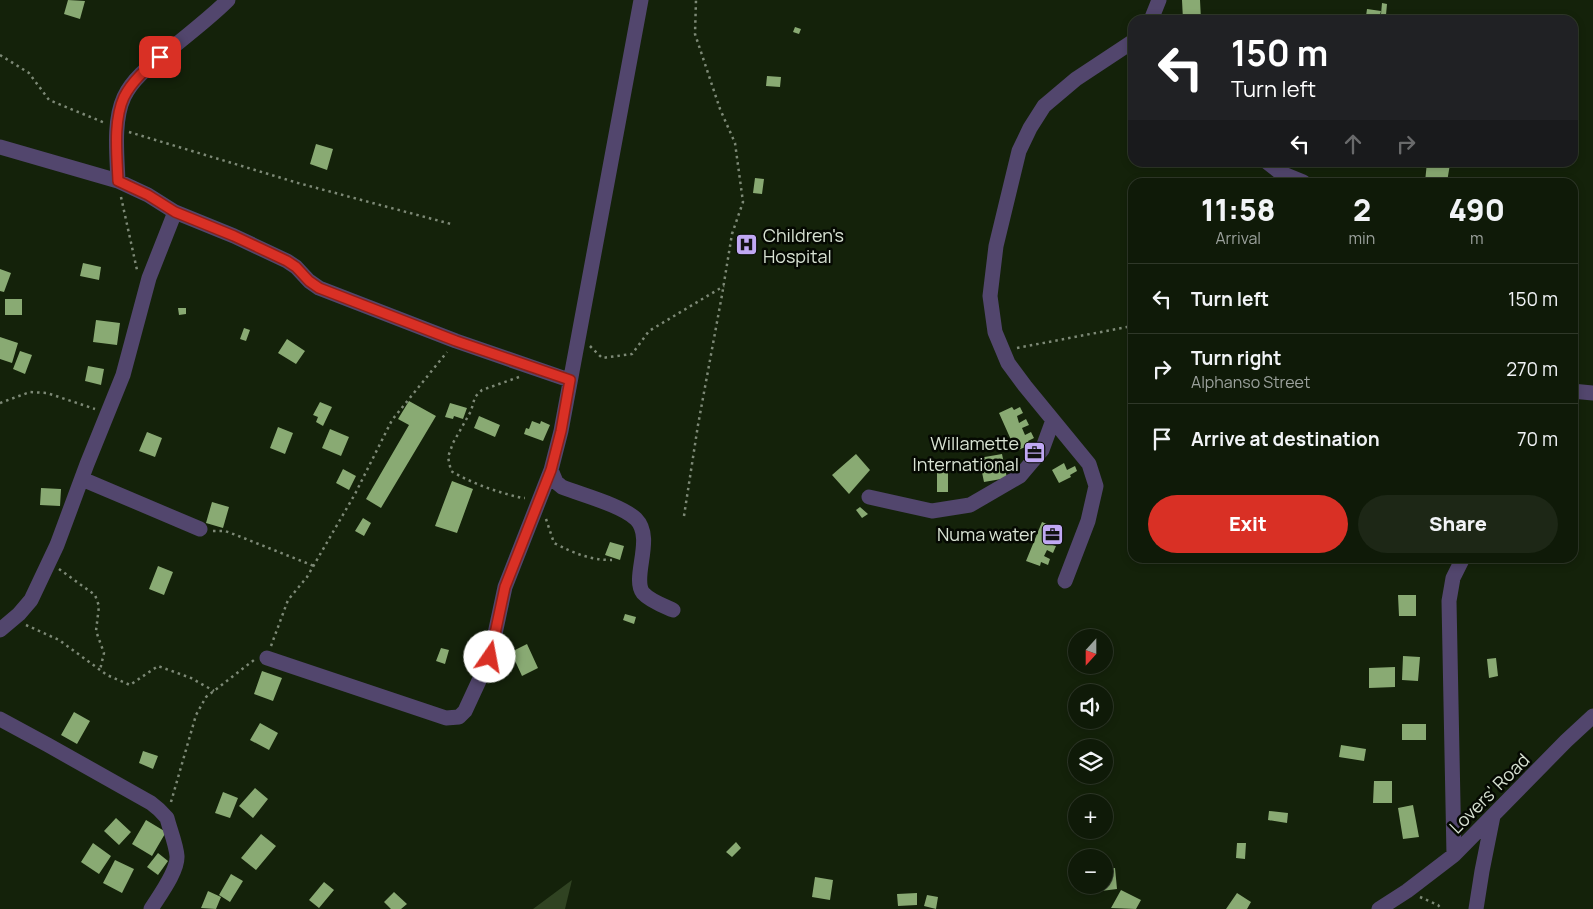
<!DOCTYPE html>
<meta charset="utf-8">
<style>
body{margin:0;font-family:Manrope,sans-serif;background:#1d2716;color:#f1f3f6;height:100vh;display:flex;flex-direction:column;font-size:19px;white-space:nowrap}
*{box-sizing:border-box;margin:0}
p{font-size:16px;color:#9ba19c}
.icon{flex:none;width:28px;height:28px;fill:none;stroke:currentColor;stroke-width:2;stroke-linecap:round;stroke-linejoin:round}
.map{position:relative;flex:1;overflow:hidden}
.drawer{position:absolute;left:1128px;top:178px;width:450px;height:385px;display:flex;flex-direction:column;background:#0f1a08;border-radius:15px;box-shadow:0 2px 8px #0003,0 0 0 1px #2f3829}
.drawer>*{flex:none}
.guide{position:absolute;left:1128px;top:15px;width:450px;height:152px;border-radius:15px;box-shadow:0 2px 8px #0003,0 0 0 1px #2f3829;background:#202124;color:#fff;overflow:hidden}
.needle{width:32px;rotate:201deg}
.fabs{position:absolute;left:1068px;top:629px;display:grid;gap:10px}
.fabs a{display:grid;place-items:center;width:45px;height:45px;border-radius:50%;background:#0f1a08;box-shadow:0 2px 8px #0003,0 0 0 1px #2f3829;font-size:25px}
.pin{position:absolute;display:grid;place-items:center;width:42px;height:42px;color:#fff;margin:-21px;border-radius:10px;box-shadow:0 2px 8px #0006}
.me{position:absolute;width:55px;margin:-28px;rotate:12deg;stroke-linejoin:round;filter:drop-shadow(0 0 4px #0008)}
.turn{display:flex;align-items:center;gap:18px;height:105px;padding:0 20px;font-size:22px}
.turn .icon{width:65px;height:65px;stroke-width:2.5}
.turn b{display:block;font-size:35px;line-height:42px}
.lanes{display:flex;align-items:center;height:48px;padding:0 20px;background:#0003;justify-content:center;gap:25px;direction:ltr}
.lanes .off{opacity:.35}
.eta{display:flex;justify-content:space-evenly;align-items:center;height:85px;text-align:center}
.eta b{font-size:30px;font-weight:800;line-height:35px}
.action{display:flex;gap:10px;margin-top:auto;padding:10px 20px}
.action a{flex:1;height:58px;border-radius:30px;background:#d93025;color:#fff;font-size:20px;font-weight:800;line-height:58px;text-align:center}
.action a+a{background:#1d2716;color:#f1f3f6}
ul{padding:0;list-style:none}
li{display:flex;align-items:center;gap:15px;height:70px;padding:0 20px;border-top:1px solid #2f3829}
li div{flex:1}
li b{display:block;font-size:19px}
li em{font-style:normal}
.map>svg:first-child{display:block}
.green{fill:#304322}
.building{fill:#89aa73}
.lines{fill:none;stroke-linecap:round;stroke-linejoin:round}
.path{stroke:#7d8976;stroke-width:2.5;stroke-dasharray:2.5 4;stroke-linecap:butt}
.minor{stroke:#52466d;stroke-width:15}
.route-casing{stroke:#8d1f18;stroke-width:12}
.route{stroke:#d93025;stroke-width:9}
.labels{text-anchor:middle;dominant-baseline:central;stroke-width:5;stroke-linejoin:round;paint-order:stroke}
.poi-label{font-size:18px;fill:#d8e2d3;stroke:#050902;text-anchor:end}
.street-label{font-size:18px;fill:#d8e2d3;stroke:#050902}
</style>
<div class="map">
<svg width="1593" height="909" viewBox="0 0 1593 909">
<rect width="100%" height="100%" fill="#14220a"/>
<path class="green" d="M572,880L565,909H533Z"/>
<path class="building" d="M68,0L85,1L80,19L64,14Z
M1182,0H1200L1201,20H1183Z
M1382,3L1387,4L1386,15L1381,14Z
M1367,9L1381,11L1379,19L1366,16Z
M795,27L801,29L799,34L793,32Z
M767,76L781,77L780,87L766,86Z
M316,144L333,149L327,170L310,164Z
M1427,162L1450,164L1447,182H1425Z
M755,178L764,179L762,194L753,193Z
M742,240H753V249H741Z
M83,263L101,267L99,280L80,276Z
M0,269L11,273L4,292L0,291Z
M5,299H22V315H5Z
M178,308H186V314L179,315Z
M96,320L120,323L117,345L93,342Z
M244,328L250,330L246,341L240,339Z
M0,337L18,343L12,363L0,359Z
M287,339L305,351L296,364L278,353Z
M20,351L32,355L25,374L13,369Z
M88,366L104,369L101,385L85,381Z
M409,401L436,416L381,508L366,499L409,425L398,419Z
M320,402L332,407L323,426L316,422L318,417L313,415Z
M450,403L467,408L463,419L454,416L453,419L445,417Z
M1012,407L1014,410L1020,407L1023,413L1017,416L1019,423L1026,419L1029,425L1022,428L1025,435L1031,432L1034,438L1028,441L1030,445L1016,451L999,413Z
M479,416L500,425L495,437L474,428Z
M532,421L540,424L541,421L550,425L543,441L524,434L526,428L529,429Z
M278,427L293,433L285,454L270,448Z
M330,429L349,437L341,456L322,448Z
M147,432L162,438L155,457L139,451Z
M856,454L870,470L849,494L832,475Z
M1002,454L1007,478L984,482L979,458Z
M1064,463L1067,470L1075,466L1077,471L1070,475L1071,477L1059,483L1052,470Z
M937,468H948V492H937Z
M343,469L356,476L349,490L336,483Z
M452,481L473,489L457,533L435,526Z
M41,488L61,489L60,506L40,505Z
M212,502L229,507L223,528L206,523Z
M860,507L868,514L862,518L856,510Z
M363,518L371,523L364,536L355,531Z
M1042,522L1056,528L1054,531L1061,534L1059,540L1052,537L1049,544L1056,546L1053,553L1047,550L1044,556L1050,559L1048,565L1041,562L1040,566L1026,561Z
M610,542L624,546L620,560L605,555Z
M158,566L173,572L164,595L149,589Z
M1398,595H1416V616H1399Z
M625,614L636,617L634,624L623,620Z
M527,644L538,668L522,676L511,652Z
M441,648L449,650L445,664L436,661Z
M1403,656L1420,657L1418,681L1402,680Z
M1496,658L1498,676L1489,678L1487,659Z
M1395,667V687L1369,688V668Z
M262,671L282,678L273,701L254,694Z
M74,712L90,721L77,744L61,735Z
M260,723L278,733L269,750L250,740Z
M1402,724H1426V740H1402Z
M1341,745L1366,749L1364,761L1339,757Z
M143,751L158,756L153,769L139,763Z
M1374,781H1392V803H1373Z
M255,788L268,799L253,818L239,806Z
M223,792L238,798L230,818L215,813Z
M1413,805L1419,837L1403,839L1398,808Z
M1269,811L1288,813L1287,823L1268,820Z
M116,818L131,832L119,845L104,831Z
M146,820L166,832L152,856L132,844Z
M261,834L276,846L256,870L241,858Z
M736,842L741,848L732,857L726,852Z
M93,843L111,856L99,874L81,862Z
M1237,843H1246L1245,859L1236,858Z
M158,853L168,861L158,875L147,867Z
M115,860L134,869L122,893L103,883Z
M1115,868L1117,889L1093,892L1092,885H1104V869Z
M231,874L243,881L230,902L219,895Z
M815,877L833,880L830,900L812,897Z
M324,882L334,890L319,908L309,900Z
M1121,890L1141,900L1136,909L1111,908Z
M208,891L221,897L216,909L201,908Z
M394,892L407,904L401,909H391L384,902Z
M917,893V905L898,906L897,894Z
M1237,893L1251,902L1247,909H1226Z
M927,895L938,897L936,909L924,906Z"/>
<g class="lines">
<path class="path" d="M0,55L29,73L49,100L105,123
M129,132L298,183L451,224
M121,197L137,270
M590,346L602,358L632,354L649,331L724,286
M1017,348L1127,327L1132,336
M519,377L482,390L475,397L471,411L453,443L448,457L451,471C473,484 497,492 522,498H525
M0,403L30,392L47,393L95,409
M684,516L698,425L722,295L732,234L743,202L735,143L720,109L695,34L696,0
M546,519L554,543C574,553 589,560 612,560
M213,531H225L236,535L314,566
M59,569L95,595L99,606L96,631L104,653L100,670
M26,625L59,640L107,675L130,685L158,666L191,678L214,691
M271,646L288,600L307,577L355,494L392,420L447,352
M171,802L196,715L206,697L254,660
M1420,897L1438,905L1441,909"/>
<path class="minor" d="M1151,20L1159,0
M0,147L118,181L148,195L175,212L234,236L287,261L296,267L309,281L319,288L456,341L569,380
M1267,162L1281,173L1303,182
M118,181C117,155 113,121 124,97C134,76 155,62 172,48C191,32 211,17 228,0
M1572,391L1593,393
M551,470L556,482L562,487C582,495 621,505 636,519C655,538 631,578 643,593C650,601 664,606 673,610
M82,479L200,529
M869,497L932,511L970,505L1020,476L1042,450L1053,420
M1065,581L1088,521L1096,486L1089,464L1025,386L1008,363L995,332L990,296L996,246L1019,151L1030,128L1044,106L1076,79L1132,42
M0,630L19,614L31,600L57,545L87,464L123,375L149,278L175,212
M267,658L446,718L459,717L465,711L490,657L505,587L551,470L561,431L641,0
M0,719L48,745L151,803C158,808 162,812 167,818C170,830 176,844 177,856C178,871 159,896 151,909
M1454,855L1449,601L1453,578L1463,558
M1379,909L1407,891L1454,855L1566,741L1593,716
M1476,909L1482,871L1493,816"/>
</g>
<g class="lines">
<defs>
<path id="route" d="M160,57C147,68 132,81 124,97C113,121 117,155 118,181L148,195L175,212L234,236L287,261L296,267L309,281L319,288L456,341L570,380L561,431L551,470L505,587L490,657"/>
</defs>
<use href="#route" class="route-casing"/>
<use href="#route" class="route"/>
</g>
<defs>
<symbol id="hospital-square" viewBox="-11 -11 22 22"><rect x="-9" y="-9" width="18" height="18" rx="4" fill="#c0a8f3" stroke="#050902"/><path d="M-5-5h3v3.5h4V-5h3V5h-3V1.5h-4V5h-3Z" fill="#111"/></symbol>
<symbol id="office-square" viewBox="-11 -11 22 22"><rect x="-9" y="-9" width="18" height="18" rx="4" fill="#c0a8f3" stroke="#050902"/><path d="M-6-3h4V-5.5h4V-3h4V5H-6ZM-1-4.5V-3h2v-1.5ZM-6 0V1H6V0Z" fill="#111"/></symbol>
</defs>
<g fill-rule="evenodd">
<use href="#hospital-square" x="734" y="232" width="25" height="25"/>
<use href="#office-square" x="1022" y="440" width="25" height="25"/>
<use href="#office-square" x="1040" y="522" width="25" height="25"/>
</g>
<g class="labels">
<g class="poi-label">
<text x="763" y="235" text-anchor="start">Children's<tspan x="763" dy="21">Hospital</tspan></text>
<text x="1019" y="443">Willamette<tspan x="1019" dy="21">International</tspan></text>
<text x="1036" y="534">Numa water</text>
</g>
<g class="street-label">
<text transform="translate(1489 793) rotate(-45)">Lovers' Road</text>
</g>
</g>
</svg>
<div class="fabs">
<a><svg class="needle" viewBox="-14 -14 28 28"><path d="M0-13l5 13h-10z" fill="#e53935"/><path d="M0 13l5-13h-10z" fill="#9ba19c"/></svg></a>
<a><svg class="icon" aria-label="sound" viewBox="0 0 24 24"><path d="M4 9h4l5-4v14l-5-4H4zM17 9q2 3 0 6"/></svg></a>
<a><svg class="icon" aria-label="layers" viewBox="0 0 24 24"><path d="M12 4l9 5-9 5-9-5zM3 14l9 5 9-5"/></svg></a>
<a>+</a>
<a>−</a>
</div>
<div class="pin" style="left:160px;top:57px;background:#d93025"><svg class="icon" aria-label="arrive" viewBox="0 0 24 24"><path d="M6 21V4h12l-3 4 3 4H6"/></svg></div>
<svg class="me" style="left:490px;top:657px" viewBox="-20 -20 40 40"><circle r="19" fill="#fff"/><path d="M0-13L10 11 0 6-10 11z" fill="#d93025"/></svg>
<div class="guide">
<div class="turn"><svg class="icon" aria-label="left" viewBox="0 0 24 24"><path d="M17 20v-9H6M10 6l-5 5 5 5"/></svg><div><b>150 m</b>Turn left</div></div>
<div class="lanes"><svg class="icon" aria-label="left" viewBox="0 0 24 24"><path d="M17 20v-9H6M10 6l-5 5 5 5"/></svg><svg class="icon off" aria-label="ahead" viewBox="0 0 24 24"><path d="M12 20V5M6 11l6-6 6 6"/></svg><svg class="icon off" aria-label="right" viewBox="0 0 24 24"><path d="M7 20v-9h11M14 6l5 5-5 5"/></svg></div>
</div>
<section class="drawer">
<div class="eta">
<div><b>11:58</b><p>Arrival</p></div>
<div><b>2</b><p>min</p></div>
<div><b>490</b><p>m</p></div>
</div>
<ul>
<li><svg class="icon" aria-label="left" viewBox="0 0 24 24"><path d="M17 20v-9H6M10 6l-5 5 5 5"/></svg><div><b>Turn left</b></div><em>150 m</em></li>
<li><svg class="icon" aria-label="right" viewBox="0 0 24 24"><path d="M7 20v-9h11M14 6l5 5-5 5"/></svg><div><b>Turn right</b><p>Alphanso Street</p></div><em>270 m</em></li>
<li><svg class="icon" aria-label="arrive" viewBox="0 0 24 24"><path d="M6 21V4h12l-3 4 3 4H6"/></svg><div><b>Arrive at destination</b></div><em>70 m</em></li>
</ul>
<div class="action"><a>Exit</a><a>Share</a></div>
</section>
</div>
